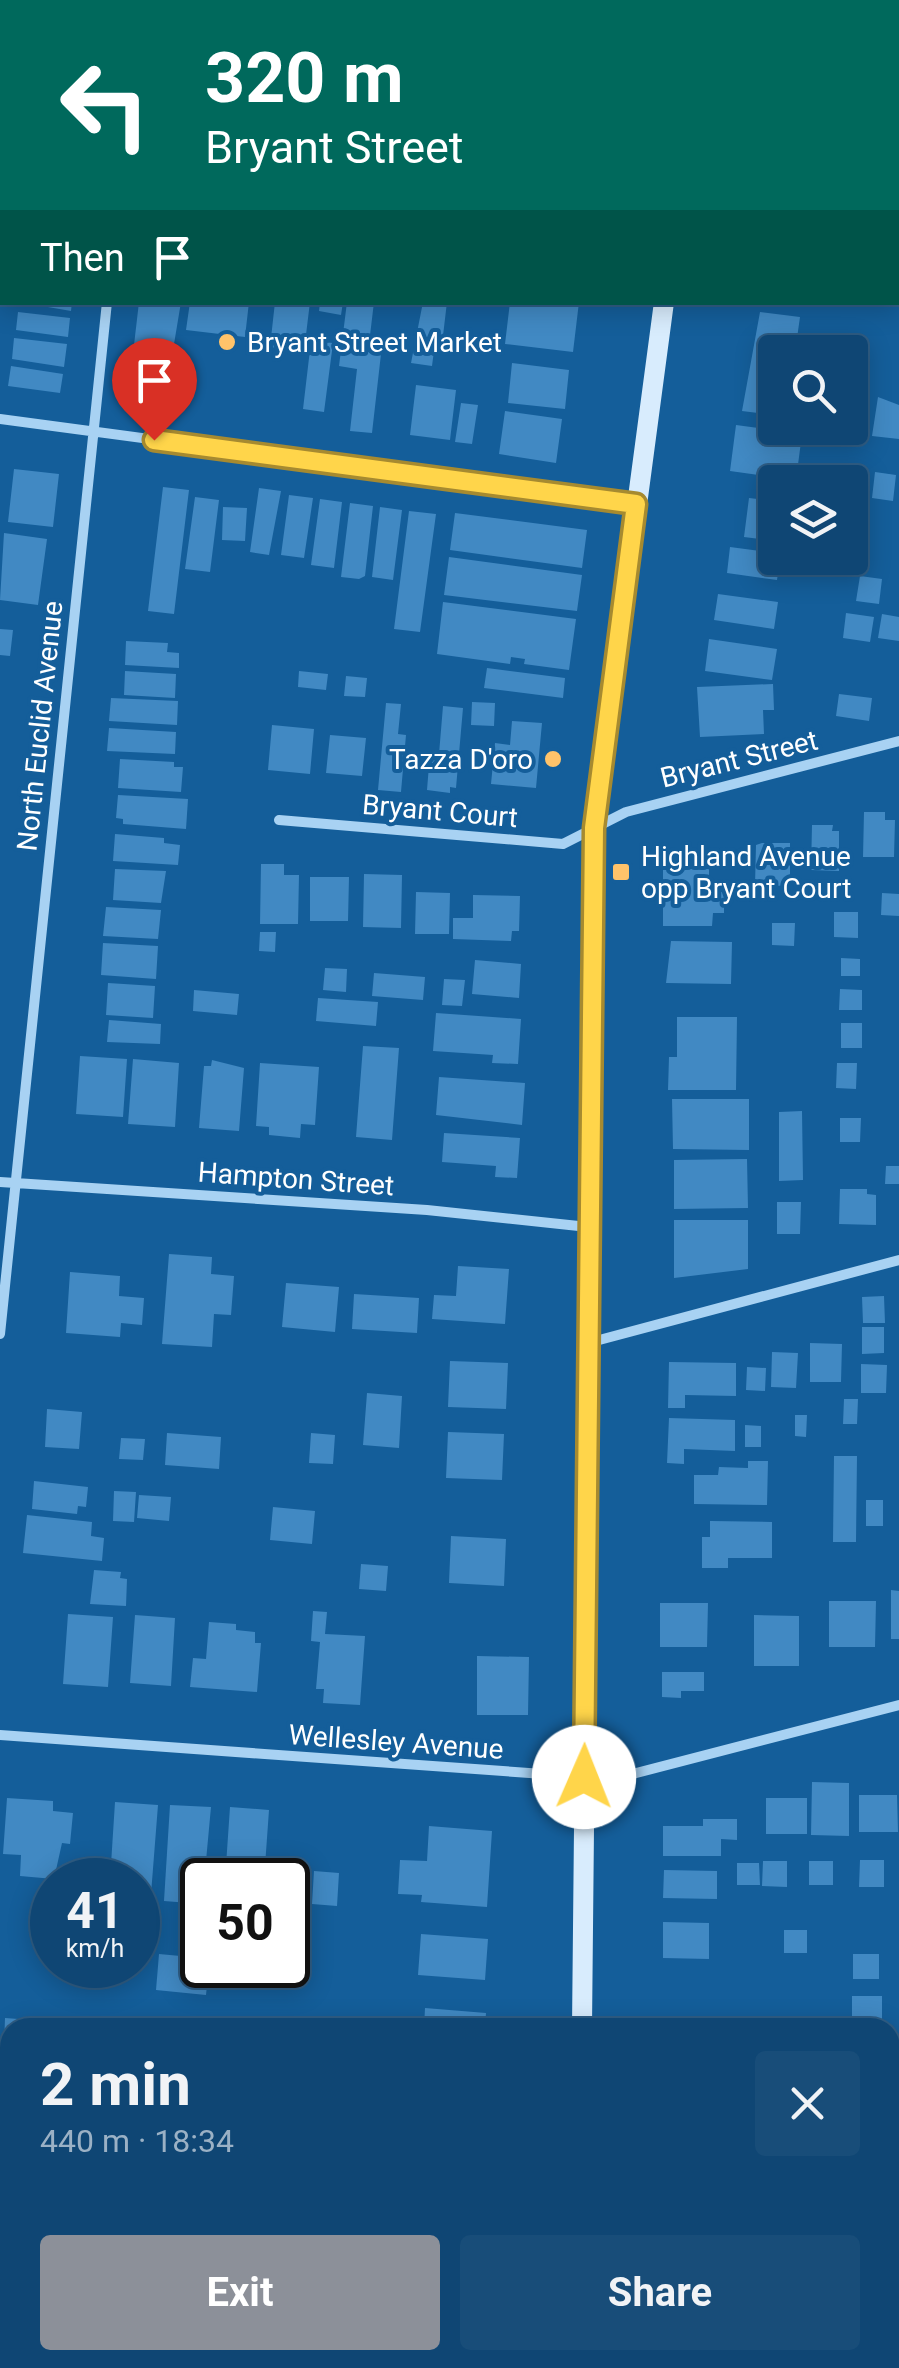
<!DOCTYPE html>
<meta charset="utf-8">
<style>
body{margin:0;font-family:Roboto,sans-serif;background:#184d79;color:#f1f3f6;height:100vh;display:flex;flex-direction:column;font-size:38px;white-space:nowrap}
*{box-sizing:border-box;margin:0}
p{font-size:32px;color:#9bb1c5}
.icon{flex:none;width:55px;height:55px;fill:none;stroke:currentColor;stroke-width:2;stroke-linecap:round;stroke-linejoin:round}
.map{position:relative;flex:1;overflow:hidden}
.side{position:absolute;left:0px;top:2018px;width:900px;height:352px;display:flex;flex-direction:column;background:#0f4674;border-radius:30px 30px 0 0;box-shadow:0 5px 25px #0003,0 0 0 2px #2f5e86}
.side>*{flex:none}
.hud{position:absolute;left:0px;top:0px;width:900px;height:305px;box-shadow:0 5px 25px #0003,0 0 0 2px #2f5e86;background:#00695c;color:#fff;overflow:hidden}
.tools{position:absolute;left:758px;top:335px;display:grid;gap:20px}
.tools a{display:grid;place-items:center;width:110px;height:110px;border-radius:10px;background:#0f4674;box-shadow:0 5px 25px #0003,0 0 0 2px #2f5e86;font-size:50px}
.speed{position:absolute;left:30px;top:1858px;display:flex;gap:20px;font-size:50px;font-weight:700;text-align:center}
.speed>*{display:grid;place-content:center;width:130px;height:130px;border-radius:50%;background:#0f4674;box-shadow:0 5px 25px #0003,0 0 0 2px #2f5e86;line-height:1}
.speed small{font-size:25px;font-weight:400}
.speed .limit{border:5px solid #111;border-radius:15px;background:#fff;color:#111}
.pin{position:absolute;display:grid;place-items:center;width:85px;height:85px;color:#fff;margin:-102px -42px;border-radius:50% 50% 50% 0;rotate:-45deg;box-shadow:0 0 10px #0007}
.pin .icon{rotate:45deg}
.me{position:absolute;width:110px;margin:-55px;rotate:1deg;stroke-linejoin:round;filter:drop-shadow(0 0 8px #0008)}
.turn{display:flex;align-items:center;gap:35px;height:210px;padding:0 40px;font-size:45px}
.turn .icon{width:130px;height:130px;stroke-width:2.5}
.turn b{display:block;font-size:70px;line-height:85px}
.then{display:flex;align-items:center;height:95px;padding:0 40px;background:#0003;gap:20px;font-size:38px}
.round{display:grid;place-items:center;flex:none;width:105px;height:105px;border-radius:10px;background:#184d79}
.head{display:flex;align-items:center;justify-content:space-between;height:170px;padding:0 40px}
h1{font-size:60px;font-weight:700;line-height:75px}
.primary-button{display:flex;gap:20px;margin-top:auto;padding:20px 40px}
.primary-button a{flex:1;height:115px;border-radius:10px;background:#8c9099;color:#fff;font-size:40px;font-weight:700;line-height:115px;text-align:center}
.primary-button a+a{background:#184d79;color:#f1f3f6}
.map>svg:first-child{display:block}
.building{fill:#4189c3}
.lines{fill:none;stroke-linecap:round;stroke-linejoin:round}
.street{stroke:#a8d2f3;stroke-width:10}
.secondary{stroke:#d8ecfd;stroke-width:20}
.route-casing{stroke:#a68a30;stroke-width:25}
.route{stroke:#ffd54a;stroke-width:18}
.poi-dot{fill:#ffc36a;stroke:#145e9a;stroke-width:4}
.labels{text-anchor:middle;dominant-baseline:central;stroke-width:8;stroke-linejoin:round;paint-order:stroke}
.poi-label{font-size:28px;fill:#fff;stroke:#145e9a;text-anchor:start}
.street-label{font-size:28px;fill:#fff;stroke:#145e9a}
</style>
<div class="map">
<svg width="899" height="2368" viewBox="0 0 899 2368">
<rect width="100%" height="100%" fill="#145e9a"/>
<path class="building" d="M19,302H72L71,311Z
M139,302H181L163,410L127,405Z
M190,302H249L245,337L186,330Z
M275,302H310L304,351L270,347Z
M320,302H343L341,315L319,311Z
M347,302H374L368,352L381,354L372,433L350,431L357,369L339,366Z
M423,302H447L442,344L435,343L432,366L411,363Z
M510,302H579L573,352L505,344Z
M18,312L70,318L68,337L16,330Z
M760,312L800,317L795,352H775V415L742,411Z
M14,338L67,344L64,367L12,359Z
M311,341L333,343L324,412L303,409Z
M512,363L569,370L565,409L508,403Z
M11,366L63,374L60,393L8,386Z
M416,385L456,390L450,440L410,435Z
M878,397L899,405V439L872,436Z
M461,403L478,405L472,444L455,442Z
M505,411L562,419L556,463L499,454Z
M736,425L802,434L796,480L730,471Z
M14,469L59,474L53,527L8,522Z
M875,472L896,475L893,501L872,498Z
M163,487L189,490L174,614L148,611Z
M259,488L281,491L269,555L250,552Z
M289,495L313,498L304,558L281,555Z
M195,497L219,500L210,572L185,569Z
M749,498L775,501V541L744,537Z
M320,499L342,502L334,568L311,565Z
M350,503L373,506L365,576L359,579L341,577Z
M223,507L247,508L245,541L222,540Z
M380,507L402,510L393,580L372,577Z
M409,511L436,514L420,632L394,629Z
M455,513L587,530L582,568L450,550Z
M4,533L47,539L38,605L0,600Z
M730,547L775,553L780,558L777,580L727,573Z
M449,557L582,575L577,611L444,595Z
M860,576L882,579L879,604L856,601Z
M718,594L778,602L774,629L714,620Z
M443,602L576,619L569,670L524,664L525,659L511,657L510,664L437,654Z
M846,613L874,617L870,642L843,638Z
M882,614L899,617V641L878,638Z
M0,629L13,630L10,656L0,655Z
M709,639L777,649L772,680L705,671Z
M126,641L168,643L167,652L179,653V668L125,665Z
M487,668L565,678L563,698L484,688Z
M125,671L176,674L175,698L124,695Z
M299,671L328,674L326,690L298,687Z
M346,676L367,678L365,697L344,696Z
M773,684L774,710H763L764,734L700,737L697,687Z
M839,694L872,698L869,721L836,716Z
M111,698L178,701L177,725L109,721Z
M472,702L495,703L494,726L471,725Z
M386,703L401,704L398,734L406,735L401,792L378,790Z
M443,706L463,708L456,788L450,787V793L427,790L430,753L439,754Z
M512,721L542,723L536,788L491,784L495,743L510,745Z
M272,725L314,729L310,774L268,770Z
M109,728L176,732L175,754L107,751Z
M330,735L366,738L362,776L326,773Z
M120,759L174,762V767H183L181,792L118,788Z
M118,795L188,799L186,829L123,824V819L116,818Z
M864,812H885V820H895L894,857H863Z
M812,825H833L832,831H839V871L811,870Z
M115,834L164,838V843L180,845L178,865L113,861Z
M762,843H790V886L755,885L756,845Z
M261,864H284V875H299L298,924H260Z
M115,869L166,871L161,903L113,900Z
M663,869H709V892H724V913H713L712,926H663Z
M364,874L402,875L401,928L363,927Z
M310,877H349L348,921H310Z
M416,892L450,893L449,934H415Z
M882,893L899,894V916L881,915Z
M473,895L520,896L519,931H512L511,941L453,939V918H473Z
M106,907L161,910L158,939L103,936Z
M834,912H858V938L834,937Z
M772,923H795L794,946L772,945Z
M260,932H276L275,952L259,951Z
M671,941L732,942L731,984L666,983Z
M103,943L158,946L156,979L101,975Z
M841,958L860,959V976H841Z
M475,960L521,964L519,998L472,994Z
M325,968L347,969L346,992L323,990Z
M374,973L425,977L423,1000L372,996Z
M444,979L465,980L462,1006L442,1005Z
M108,983L155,986L153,1018L106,1015Z
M840,989L862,990V1010H839Z
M194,990L239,994L237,1015L193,1011Z
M318,998L378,1002L376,1026L316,1021Z
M436,1013L521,1019L518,1064L492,1063L493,1055L433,1051Z
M677,1017H737L736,1090H668L669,1057H677Z
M109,1020L161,1024L160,1044L107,1042Z
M841,1023H862V1048H841Z
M363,1046L399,1048L392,1140L356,1137Z
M80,1056L127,1059L123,1117L76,1114Z
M133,1059L179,1063L175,1127L128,1124Z
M212,1060L244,1068L239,1131L199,1128L204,1066H211Z
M260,1063L319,1067L315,1125L301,1124L300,1138L269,1135V1127L256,1126Z
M837,1063H857L856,1089L836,1088Z
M439,1077L525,1083L522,1125L436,1115Z
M672,1099H749V1150L673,1149Z
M802,1111L803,1180L779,1181V1112Z
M840,1118H861L860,1142H840Z
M444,1133L520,1138L517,1178L495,1177L496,1166L442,1162Z
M747,1159L748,1208L674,1209V1160Z
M886,1166H899V1184H885Z
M840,1189H867V1194L876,1195V1225L839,1224Z
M777,1202H801L800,1234H777Z
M674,1220H748V1269L674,1278Z
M169,1254L212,1257L211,1274L234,1276L231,1315L214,1314L212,1347L162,1344Z
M458,1266L509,1269L505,1324L432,1319L434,1295L456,1296Z
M70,1272L120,1276L119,1296L144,1298L142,1325L121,1323L120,1337L66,1333Z
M286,1283L339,1287L335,1332L282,1327Z
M354,1294L419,1298L417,1333L352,1329Z
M884,1296L885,1323H863L862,1297Z
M862,1327H884V1353L862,1354Z
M810,1343L842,1344L841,1382H810Z
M772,1352L798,1353L796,1388L771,1387Z
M450,1361L508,1363L506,1409L448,1407Z
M669,1362L736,1363V1396L685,1395V1408H668Z
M861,1364L887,1365L886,1393H861Z
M747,1367L766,1368L765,1391L746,1390Z
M367,1393L402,1396L399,1448L363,1445Z
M844,1399H858L857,1424H843Z
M47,1409L82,1412L79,1449L45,1447Z
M795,1415H807L806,1437L795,1436Z
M669,1418L735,1420V1451L684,1449V1464L667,1463Z
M745,1425L761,1426V1447H745Z
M448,1432L504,1434L502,1480L446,1478Z
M167,1433L221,1437L219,1469L165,1465Z
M311,1433L335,1435L333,1464L309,1463Z
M121,1438L145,1439L143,1460L119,1459Z
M834,1456H857L856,1542H833Z
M748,1461H768L767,1505L694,1504V1475H718L719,1467L748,1468Z
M34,1481L88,1487L86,1507L78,1506L77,1514L32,1509Z
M114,1491L136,1492L134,1522L113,1521Z
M139,1495L171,1497L169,1521L137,1518Z
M866,1500H883V1526H866Z
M273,1507L315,1511L312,1544L270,1540Z
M27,1515L92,1522L91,1536L104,1538L102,1561L23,1553Z
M710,1521L772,1522V1558H728V1568H702V1537H710Z
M451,1536L506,1539L504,1586L449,1583Z
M361,1564L388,1566L386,1591L359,1589Z
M94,1570L121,1572L120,1578L127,1579L126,1606L90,1604Z
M891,1590L899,1591V1639H891Z
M829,1601H876L875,1647H829Z
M660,1603H708L707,1647H660Z
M313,1611L327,1612L325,1634L365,1636L360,1705L323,1703L324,1689H316L320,1642L311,1641Z
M68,1614L113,1617L108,1687L63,1684Z
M135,1615L175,1618L171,1686L130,1683Z
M754,1615L799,1616V1666H754Z
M209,1622L236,1624V1630L255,1632V1643H261L257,1692L190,1687L193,1658L206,1659Z
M477,1656L529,1657L528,1715H477Z
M662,1672H704V1691H681V1698L662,1697Z
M812,1782L849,1783V1836L811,1835Z
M859,1795H897L898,1832H859Z
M7,1798L53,1801V1811L73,1813L70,1844L62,1843L54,1879L20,1876L21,1855L3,1854Z
M766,1798H807V1834H766Z
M115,1802L158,1805L151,1894L138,1893V1880H110Z
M170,1805L211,1807L202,1904L164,1901Z
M230,1807L269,1810L264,1880H225Z
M703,1819H737V1840L721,1839V1856H663V1826H703Z
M429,1826L492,1831L487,1907L421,1902L422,1895L398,1894L400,1860L427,1861Z
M860,1860H884V1887H859Z
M763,1861H787V1887L762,1886Z
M809,1861H833V1885H809Z
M737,1863H759L760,1885H737Z
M664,1870L717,1871V1899L663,1898Z
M314,1871L339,1873L337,1906L312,1904Z
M663,1922L709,1923V1959L663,1958Z
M784,1930H807V1953H784Z
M421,1934L488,1939L485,1980L418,1975Z
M159,1954L202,1958V1965H209L206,1995L156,1990Z
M853,1954H879V1979H853Z
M852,1996H882V2021H852Z
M425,2008L486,2013L485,2028H424Z
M311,2017L333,2019L332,2028H310Z
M5,2018L32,2020L31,2028H10V2046L4,2045Z
M40,2019L65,2021L64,2028H40Z
M0,2085L10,2086V2130L0,2129Z
M890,2216H899V2261H890Z
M5,2252H10V2295H2Z"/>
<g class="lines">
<path class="street" d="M138,2L139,0
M0,56H2
M898,176H899
M0,419L636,504
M279,820L563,844L626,812L899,741
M0,1182L427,1210L588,1227
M0,1334L107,302
M588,1343L899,1260
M0,1735L613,1779L899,1705
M0,2185L10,2186
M890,2347L899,2345
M805,2368L838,2360"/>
<path class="secondary" d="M705,2L706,0
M582,2028L594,828L664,302
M579,2368V2360"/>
</g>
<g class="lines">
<defs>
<path id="route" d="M154,440L636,504L594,828L584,1777"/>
</defs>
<use href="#route" class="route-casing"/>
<use href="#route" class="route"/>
</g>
<g class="poi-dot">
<circle cx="227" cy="342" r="10"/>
<circle cx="553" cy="759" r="10"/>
<rect x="611" y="862" width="20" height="20" rx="5"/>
</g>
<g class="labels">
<g class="poi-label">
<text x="247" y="342">Bryant Street Market</text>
<text x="533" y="759" text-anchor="end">Tazza D'oro</text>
<text x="641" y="856">Highland Avenue<tspan x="641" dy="32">opp Bryant Court</tspan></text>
</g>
<g class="street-label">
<text transform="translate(40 726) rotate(-84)">North Euclid Avenue</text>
<text transform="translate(739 759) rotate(-14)">Bryant Street</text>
<text transform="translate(440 811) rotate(5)">Bryant Court</text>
<text transform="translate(296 1179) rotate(4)">Hampton Street</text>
<text transform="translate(396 1742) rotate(4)">Wellesley Avenue</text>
</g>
</g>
</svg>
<div class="tools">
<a><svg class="icon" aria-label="search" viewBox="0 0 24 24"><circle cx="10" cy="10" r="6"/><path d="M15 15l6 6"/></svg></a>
<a><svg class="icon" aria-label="layers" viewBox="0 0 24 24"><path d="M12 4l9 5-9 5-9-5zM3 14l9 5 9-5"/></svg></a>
</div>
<div class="speed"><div>41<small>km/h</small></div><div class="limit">50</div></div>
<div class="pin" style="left:154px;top:440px;background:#d93025"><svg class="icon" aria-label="arrive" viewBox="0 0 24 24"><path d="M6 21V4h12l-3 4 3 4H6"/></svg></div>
<svg class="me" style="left:584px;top:1777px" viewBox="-20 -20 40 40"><circle r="19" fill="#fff"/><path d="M0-13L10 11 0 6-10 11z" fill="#ffd54a"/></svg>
<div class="hud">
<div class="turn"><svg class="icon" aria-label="left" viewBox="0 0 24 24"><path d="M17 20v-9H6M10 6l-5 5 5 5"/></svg><div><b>320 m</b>Bryant Street</div></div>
<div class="then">Then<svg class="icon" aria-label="arrive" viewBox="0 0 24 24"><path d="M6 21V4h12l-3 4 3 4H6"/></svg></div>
</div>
<section class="side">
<div class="head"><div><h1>2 min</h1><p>440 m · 18:34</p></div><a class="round"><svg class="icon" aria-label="close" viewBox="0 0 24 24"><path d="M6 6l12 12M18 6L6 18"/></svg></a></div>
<div class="primary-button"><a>Exit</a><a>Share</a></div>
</section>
</div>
